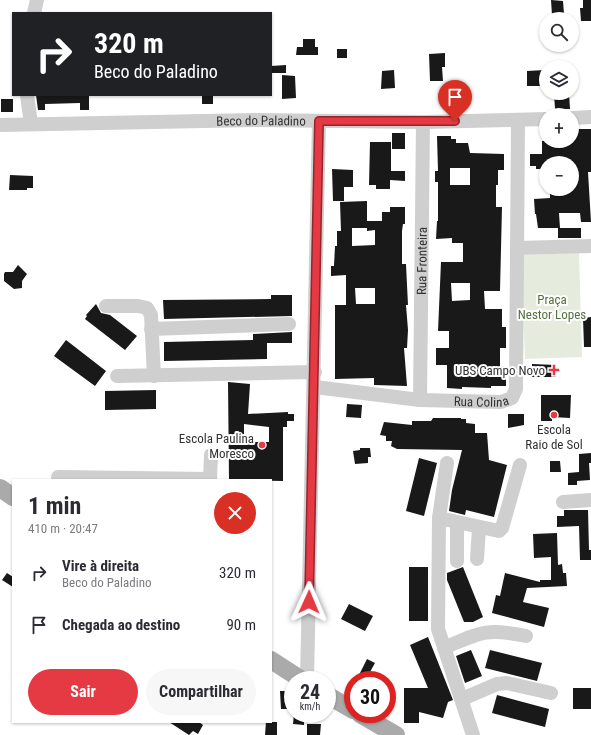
<!DOCTYPE html>
<html lang="pt">
<meta charset="utf-8">
<style>
body{margin:0;font-family:"Roboto Condensed",sans-serif;background:#f7f7f7;color:#2b2b33;height:100vh;display:flex;flex-direction:column;font-size:15px;white-space:nowrap}
*{box-sizing:border-box;margin:0}
p{font-size:13px;color:#7c7c81}
.icon{flex:none;width:22px;height:22px;fill:none;stroke:currentColor;stroke-width:2;stroke-linecap:round;stroke-linejoin:round}
.map{position:relative;flex:1;overflow:hidden}
.details{position:absolute;left:12px;top:479px;width:260px;height:244px;display:flex;flex-direction:column;background:#fff;border-radius:0px;box-shadow:0 1px 3px #0004}
.details>*{flex:none}
.top-card{position:absolute;left:12px;top:12px;width:260px;height:84px;border-radius:0px;box-shadow:0 1px 3px #0004;background:#202124;color:#fff;overflow:hidden}
.fabs{position:absolute;left:539px;top:12px;display:grid;gap:8px}
.fabs a{display:grid;place-items:center;width:40px;height:40px;border-radius:50%;background:#fff;box-shadow:0 1px 3px #0004;font-size:20px}
.speed{position:absolute;left:284px;top:671px;display:flex;gap:8px;font-size:20px;font-weight:700;text-align:center}
.speed>*{display:grid;place-content:center;width:52px;height:52px;border-radius:50%;background:#fff;box-shadow:0 1px 3px #0004;line-height:1}
.speed small{font-size:10px;font-weight:400}
.speed .limit{border:6px solid #d22;background:#fff;color:#111}
.pin{position:absolute;display:grid;place-items:center;width:34px;height:34px;color:#fff;margin:-41px -17px;border-radius:50% 50% 50% 0;rotate:-45deg;box-shadow:0 0 4px #0007}
.pin .icon{rotate:45deg}
.me{position:absolute;width:44px;margin:-22px;rotate:1deg;stroke-linejoin:round;filter:drop-shadow(0 0 3px #0008)}
.turn{display:flex;align-items:center;gap:14px;height:84px;padding:0 16px;font-size:18px}
.turn .icon{width:52px;height:52px;stroke-width:2.5}
.turn b{display:block;font-size:28px;line-height:34px}
.round{display:grid;place-items:center;flex:none;width:42px;height:42px;border-radius:21px;background:#f7f7f7}
.overview{display:flex;align-items:center;justify-content:space-between;height:68px;padding:0 16px}
h1{font-size:24px;font-weight:700;line-height:30px}
.button{display:flex;gap:8px;margin-top:auto;padding:8px 16px}
.button a{flex:1;height:46px;border-radius:24px;background:#e53943;color:#fff;font-size:16px;font-weight:700;line-height:46px;text-align:center}
.button a+a{background:#f7f7f7;color:#2b2b33}
ul{padding:0;list-style:none}
li{display:flex;align-items:center;gap:12px;height:52px;padding:0 16px}
li div{flex:1}
li b{display:block;font-size:15px}
li em{font-style:normal}
.map>svg:first-child{display:block}
.green{fill:#e5ecde}
.building{fill:#191919;fill-rule:evenodd}
.lines{fill:none;stroke-linecap:round;stroke-linejoin:round}
.minor{stroke:#cfcfcf;stroke-width:14}
.major{stroke:#aaa;stroke-width:18}
.route-casing{stroke:#95252c;stroke-width:10}
.route{stroke:#e53943;stroke-width:7}
.poi-dot{fill:#e53943;stroke:#fff;stroke-width:1.5}
.labels{text-anchor:middle;dominant-baseline:central;stroke-width:4;stroke-linejoin:round;paint-order:stroke}
.street-label{font-size:13px;fill:#323232;stroke:#fff}
.park-label{font-size:13px;fill:#556f3f;stroke:#fff}
.poi-label{font-size:13px;fill:#323232;stroke:#fff;text-anchor:end}
</style>
<div class="map">
<svg width="591" height="735" viewBox="0 0 591 735">
<rect width="100%" height="100%" fill="#fff"/>
<path class="green" d="M579,253L582,357L525,359L521,255Z"/>
<path class="building" d="M551,0L563,1L564,14L552,15Z
M583,0H591V21H581L580,8H583Z
M303,39H315V47H318V55H296L297,47H303Z
M337,49H347V58H337Z
M445,53V67H442L443,81H430L429,54Z
M286,65V73H271V66Z
M394,70L395,88L381,89L382,71Z
M545,70V86H527V71Z
M282,75L295,76L296,98L282,99Z
M554,93H569L570,109H555Z
M36,95H89V110H80V103L45,104V110H38Z
M202,95H213V104H202Z
M1,99H13V112H1Z
M578,129H591V172H588L591,222H581L580,213H559L560,228H538L536,214H535L534,199L550,198V191H572V163H546V169H536V166H530V154H542V141H572V131H578Z
M392,133H405V149H392Z
M437,136H451V139H456V143H468L470,153L504,154V170H498V185H496V207H502L500,291H484L485,309H502V327H506V348H500V367H503V376H506V386H491V388L462,387V389L447,388V365H436V348H449V331H438L441,262H463V243H452V238L436,239L437,221H438V182H435V171H438ZM450,168H470V185H450ZM451,283H470V300L452,301Z
M370,142H391V171H405V181L390,180V189H376V185H369Z
M332,169L353,170V187H344V201H333Z
M10,175L33,176V188H27V190H9Z
M367,201V221H382V212H390V207H405V224H403L402,231V264H406L407,285L408,305H406L408,330L407,348H404L407,386L374,385V378L335,379V305H346V275L331,276V266H334L335,246H337V231H341L340,202ZM367,222V231L375,230V245L352,246V228H367ZM355,288H375V304H356Z
M558,228H581V238H558Z
M18,265L27,274L22,281V288L14,289L4,281V274L5,272H13Z
M271,295H292V316L164,319L163,300L271,299Z
M96,304L101,313L110,315L137,336L125,350L85,319L87,316L86,315Z
M591,317V347H584L583,318Z
M292,332V343H267V359L164,361V342L253,340V334Z
M66,340L106,371L95,386L54,356Z
M532,364L556,365V377H532Z
M228,382L250,384L248,414L288,412V414H294V421H287V427H283V481L229,480ZM244,424L269,427V442H244Z
M156,390V409L105,410V391Z
M541,395H571L570,418L552,417V421H541Z
M347,404L362,405L361,418L346,417Z
M508,414H524V425L508,428Z
M433,418H461V419H466V423L475,424V433H487L489,460L507,465L494,517L466,510L465,515L449,511L452,490L462,450L397,449L391,446L392,441H386V436L380,435L384,422L412,425V421H431Z
M360,448H370L371,457H368V463L355,464L353,451L360,450Z
M591,453V463H589L590,480L577,481V485H568V473L579,472V454Z
M419,458L437,463L424,516L406,511Z
M550,461H560L561,472H550Z
M564,510H588L589,550H591V560H580L579,526L557,527V516H564Z
M557,533L558,565L562,564L563,573H566L567,586L527,588L523,602L549,608L544,627L492,613L496,595L500,596L505,573L540,582V580H551V557L534,558L533,534Z
M409,567H428V621H409Z
M463,567L483,617L473,622H464L447,580V573Z
M7,573L13,577V587L2,580Z
M349,604L373,616L365,631L341,619Z
M428,637L453,700L448,702L443,718L419,712V723H404V688H428L410,645Z
M471,650L482,676L465,683L456,656Z
M490,650L542,663L537,681L485,668Z
M367,659L375,663L366,679L359,675Z
M573,688H591V709H573Z
M280,691H289L290,709H281Z
M497,695L549,709L545,727L492,713Z
M294,714H304V725L293,724Z
M169,722H199L203,725L198,734L193,731L189,735Z
M266,722H277V735H265Z
M307,724H321L320,735H307Z"/>
<g class="lines">
<g class="minor">
<path d="M34,13L37,0"/>
<path d="M27,95L31,124"/>
<path d="M572,118L591,117"/>
<path id="s1" d="M0,125L255,120L423,122L546,119"/>
<path d="M517,248L591,246"/>
<path d="M106,306H138L147,308L151,315L154,376"/>
<path d="M151,329L289,324"/>
<path d="M117,376L315,372"/>
<path id="s2" d="M315,387L420,400L501,402L512,398L516,389L518,120"/>
<path id="s3" d="M420,400L423,122"/>
<path d="M447,463L439,518L438,629L473,735"/>
<path d="M58,477L210,479"/>
<path d="M210,480L211,455"/>
<path d="M563,502L591,500"/>
<path d="M439,518L499,531L502,528L520,465"/>
<path d="M477,559L479,528"/>
<path d="M457,561V523"/>
<path d="M444,648C481,632 486,628 526,636"/>
<path d="M307,680L319,121"/>
<path d="M462,699L497,684L507,683L551,693"/>
</g>
<path class="major" d="M0,488L13,497
M271,660L302,680
M327,695L353,710
M360,714L396,735"/>
</g>
<g class="lines">
<defs>
<path id="route" d="M309,602L319,121H455"/>
</defs>
<use href="#route" class="route-casing"/>
<use href="#route" class="route"/>
</g>
<g class="poi-dot">
<path d="M552 364h4v4h4v4h-4v4h-4v-4h-4v-4h4z"/>
<circle cx="554" cy="415" r="4"/>
<circle cx="262" cy="445" r="4"/>
</g>
<g class="labels">
<g class="street-label">
<text stroke="none"><textPath href="#s1" startOffset="261">Beco do Paladino</textPath></text>
<text stroke="none"><textPath href="#s3" startOffset="139">Rua Fronteira</textPath></text>
<text stroke="none"><textPath href="#s2" startOffset="167">Rua Colina</textPath></text>
</g>
<g class="park-label">
<text x="552" y="299">Praça<tspan x="552" dy="15">Nestor Lopes</tspan></text>
</g>
<g class="poi-label">
<text x="545" y="370">UBS Campo Novo</text>
<text x="554" y="429" text-anchor="middle">Escola<tspan x="554" dy="15">Raio de Sol</tspan></text>
<text x="254" y="438">Escola Paulina<tspan x="254" dy="15">Moresco</tspan></text>
</g>
</g>
</svg>
<div class="fabs">
<a><svg class="icon" aria-label="search" viewBox="0 0 24 24"><circle cx="10" cy="10" r="6"/><path d="M15 15l6 6"/></svg></a>
<a><svg class="icon" aria-label="layers" viewBox="0 0 24 24"><path d="M12 4l9 5-9 5-9-5zM3 14l9 5 9-5"/></svg></a>
<a>+</a>
<a>−</a>
</div>
<div class="speed"><div>24<small>km/h</small></div><div class="limit">30</div></div>
<div class="pin" style="left:455px;top:121px;background:#d93025"><svg class="icon" aria-label="arrive" viewBox="0 0 24 24"><path d="M6 21V4h12l-3 4 3 4H6"/></svg></div>
<svg class="me" style="left:309px;top:602px" viewBox="-20 -20 40 40"><path d="M0-17L14 15 0 8-14 15z" fill="#e53943" stroke="#fff" stroke-width="4"/></svg>
<div class="top-card">
<div class="turn"><svg class="icon" aria-label="right" viewBox="0 0 24 24"><path d="M7 20v-9h11M14 6l5 5-5 5"/></svg><div><b>320 m</b>Beco do Paladino</div></div>
</div>
<section class="details">
<div class="overview"><div><h1>1 min</h1><p>410 m · 20:47</p></div><a class="round" style="background:#d93025;color:#fff"><svg class="icon" aria-label="close" viewBox="0 0 24 24"><path d="M6 6l12 12M18 6L6 18"/></svg></a></div>
<ul>
<li><svg class="icon" aria-label="right" viewBox="0 0 24 24"><path d="M7 20v-9h11M14 6l5 5-5 5"/></svg><div><b>Vire à direita</b><p>Beco do Paladino</p></div><em>320 m</em></li>
<li><svg class="icon" aria-label="arrive" viewBox="0 0 24 24"><path d="M6 21V4h12l-3 4 3 4H6"/></svg><div><b>Chegada ao destino</b></div><em>90 m</em></li>
</ul>
<div class="button"><a>Sair</a><a>Compartilhar</a></div>
</section>
</div>
